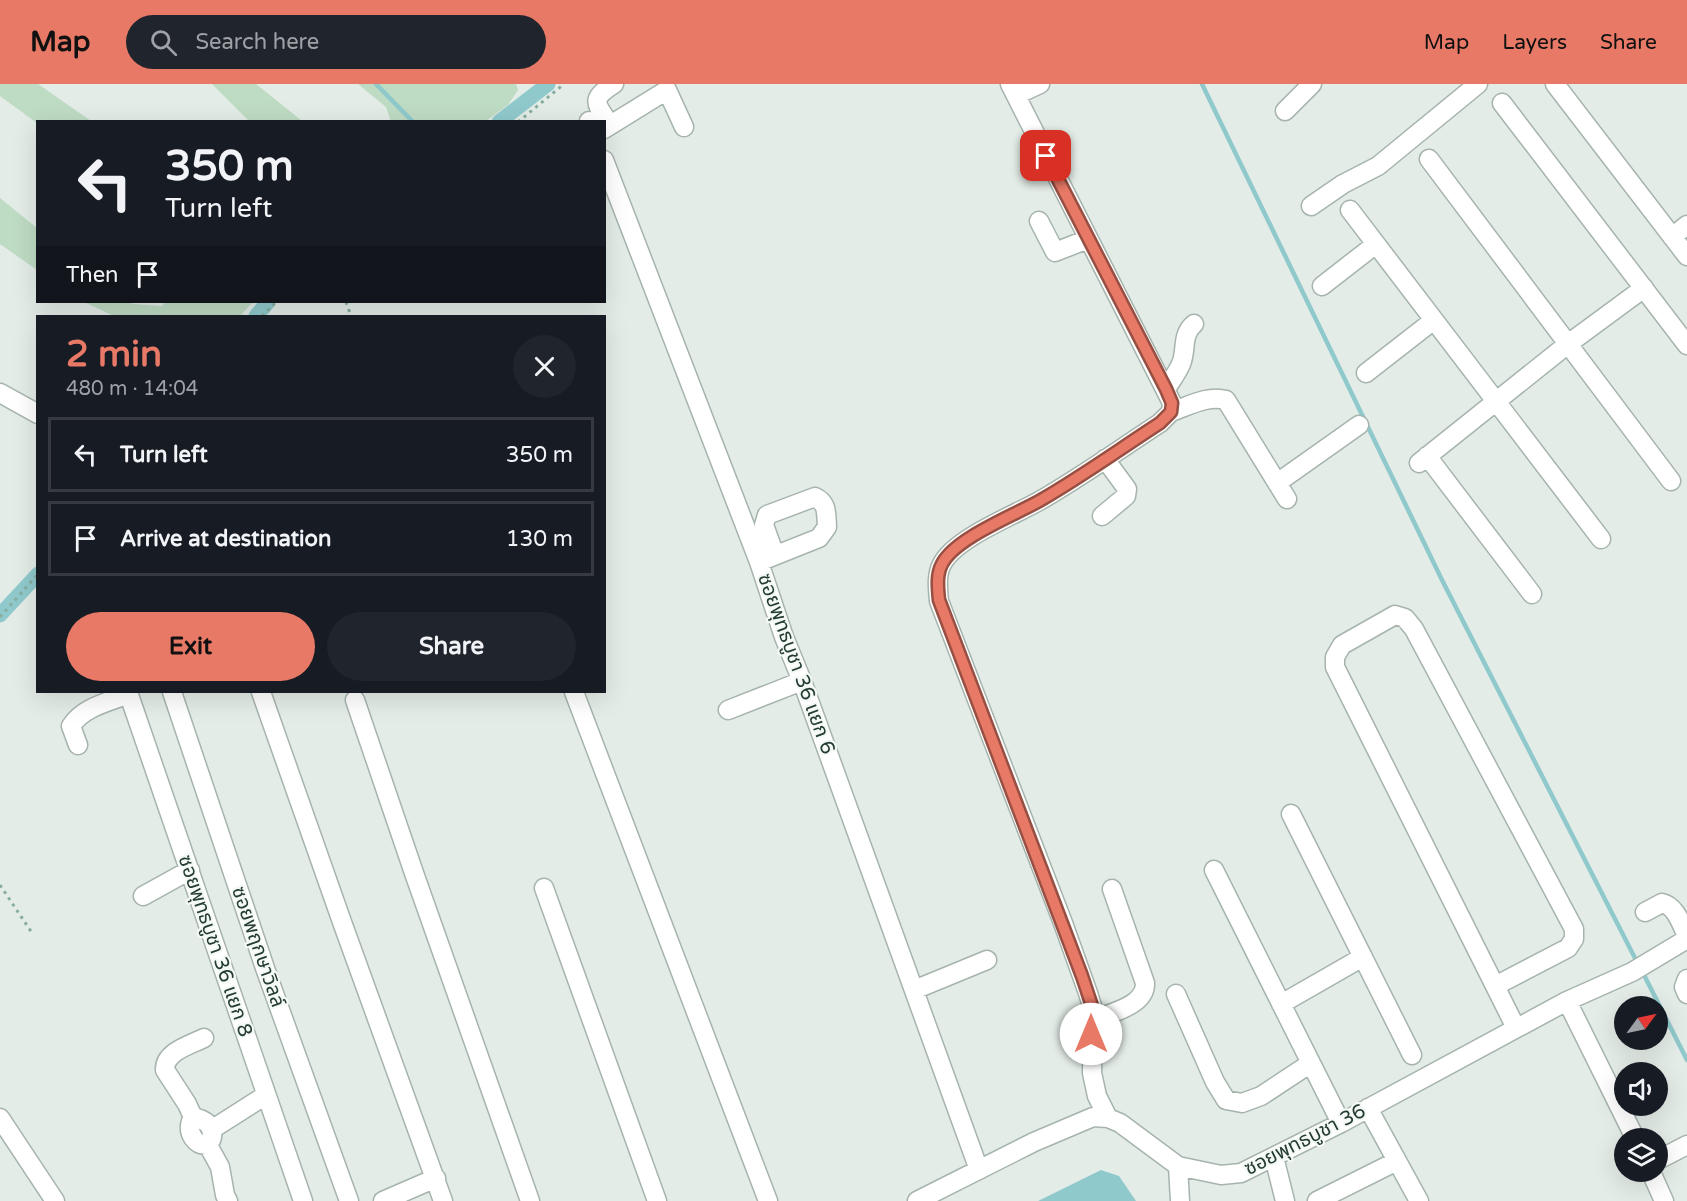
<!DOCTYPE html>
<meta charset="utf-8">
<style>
body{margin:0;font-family:"Varela Round","Noto Sans Thai",sans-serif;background:#20242c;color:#f1f3f6;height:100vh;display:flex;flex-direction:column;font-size:22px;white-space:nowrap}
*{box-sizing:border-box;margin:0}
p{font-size:20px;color:#9ea1a6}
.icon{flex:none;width:33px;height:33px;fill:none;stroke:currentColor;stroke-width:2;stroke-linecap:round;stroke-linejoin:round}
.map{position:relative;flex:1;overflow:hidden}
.drawer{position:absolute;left:36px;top:231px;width:570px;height:378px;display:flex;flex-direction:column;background:#171b24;border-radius:0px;box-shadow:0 6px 24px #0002}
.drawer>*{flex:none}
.guide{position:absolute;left:36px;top:36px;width:570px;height:183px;border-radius:0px;box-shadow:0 6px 24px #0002;background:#171b24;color:#f1f3f6;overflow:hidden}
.needle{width:39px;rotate:57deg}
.buttons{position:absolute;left:1614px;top:912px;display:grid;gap:12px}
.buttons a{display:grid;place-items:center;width:54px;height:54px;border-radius:50%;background:#171b24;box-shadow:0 6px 24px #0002;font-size:30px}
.pin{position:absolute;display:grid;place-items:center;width:51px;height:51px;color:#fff;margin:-26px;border-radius:12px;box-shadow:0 3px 9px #0006}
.me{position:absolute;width:66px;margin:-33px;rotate:0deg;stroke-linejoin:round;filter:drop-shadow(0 0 4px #0008)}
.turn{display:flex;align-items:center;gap:21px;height:126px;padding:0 30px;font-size:27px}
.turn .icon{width:78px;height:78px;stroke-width:2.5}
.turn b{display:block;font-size:42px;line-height:51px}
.then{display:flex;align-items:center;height:57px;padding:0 30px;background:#0003;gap:12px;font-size:22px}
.round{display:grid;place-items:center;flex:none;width:63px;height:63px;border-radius:32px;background:#20242c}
.overview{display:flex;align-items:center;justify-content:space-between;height:102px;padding:0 30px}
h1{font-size:36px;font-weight:700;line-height:45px;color:#e77966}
.button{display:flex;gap:12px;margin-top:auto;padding:12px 30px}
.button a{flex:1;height:69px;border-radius:36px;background:#e77966;color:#111;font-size:24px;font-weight:700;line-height:69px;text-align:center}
.button a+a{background:#20242c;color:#f1f3f6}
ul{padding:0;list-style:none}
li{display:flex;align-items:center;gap:18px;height:75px;margin:0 12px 9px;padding:0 18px;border:3px solid #363941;border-radius:0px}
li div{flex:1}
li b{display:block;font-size:22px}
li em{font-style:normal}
header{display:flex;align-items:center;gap:36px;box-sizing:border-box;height:84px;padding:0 30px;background:#e77966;color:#111}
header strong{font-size:28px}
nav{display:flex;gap:33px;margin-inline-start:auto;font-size:21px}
.search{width:420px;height:54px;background:#20242c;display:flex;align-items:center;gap:15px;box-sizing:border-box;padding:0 21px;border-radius:33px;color:#9ea1a6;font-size:22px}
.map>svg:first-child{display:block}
.green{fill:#bedbc3}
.water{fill:#90c9cc}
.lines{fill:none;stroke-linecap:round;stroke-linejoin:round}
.stream{stroke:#90c9cc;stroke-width:4.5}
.canal{stroke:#90c9cc;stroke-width:15}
.minor-casing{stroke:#a6b4ad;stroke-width:21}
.path{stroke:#86ad9d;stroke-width:3;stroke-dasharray:3 4.5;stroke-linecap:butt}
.minor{stroke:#fff;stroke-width:18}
.route-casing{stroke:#964f42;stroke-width:15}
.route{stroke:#e77966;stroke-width:10}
.labels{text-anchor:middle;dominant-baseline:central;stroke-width:4.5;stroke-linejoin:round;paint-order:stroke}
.street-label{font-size:20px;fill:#243c33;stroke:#f4f9f5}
</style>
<header>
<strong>Map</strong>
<div class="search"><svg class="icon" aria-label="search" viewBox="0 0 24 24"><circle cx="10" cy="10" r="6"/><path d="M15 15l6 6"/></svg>Search here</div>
<nav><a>Map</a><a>Layers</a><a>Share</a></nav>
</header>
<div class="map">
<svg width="1687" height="1117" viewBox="0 0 1687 1117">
<rect width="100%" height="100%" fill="#e3ece7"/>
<path class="green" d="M0,0H38L91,37L38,38L37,39L0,12Z
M212,0H256L302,37H249Z
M358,0H516L518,6L508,21L486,37L391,38L386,23Z
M0,114L37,144V186L0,160Z
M84,218H129L133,220L162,222L165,218H253L240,232H114Z"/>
<path class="water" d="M1101,1086L1119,1092L1136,1117H1038Z"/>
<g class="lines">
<path class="stream" d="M376,0L413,38
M1202,0L1442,496L1638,880
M1642,887L1687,976"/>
<path class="canal" d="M499,38L548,0
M256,232L268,218
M0,531L38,490"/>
<defs>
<path id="minor" d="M1010,0L1172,319L1171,328L1160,339C1120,365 1081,393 1041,416C1015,431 955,454 942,480C936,491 938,505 939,517L1063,839L1088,909L1092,922L1093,936L1092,989L1097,1012L1108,1034
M1555,0L1687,172
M1016,11L1040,0
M1502,19L1687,261
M1285,27L1312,0
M589,37V38
M610,41C596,19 589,16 614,0
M604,45L667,6L684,43
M1429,75L1671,397
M604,76L759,478L784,553L802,597L979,1086
M1311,122L1343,100L1378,82L1478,0
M1350,126L1601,455
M1039,137L1055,168L1088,155
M1672,153L1687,141
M1322,202L1376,160
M1366,289L1434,236
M1166,305C1171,297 1177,289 1181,280C1187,266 1181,251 1194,240
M0,309L38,330
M1171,328C1189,322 1207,311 1226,316L1287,415
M1427,372L1532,510
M1419,379L1568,260L1644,204
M1277,399L1359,341
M1102,432L1126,412L1127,405L1105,375
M759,478L819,454L827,443C826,430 828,419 815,413L767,431L764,441L775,471
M1395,531L1405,534L1414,545L1574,845V855L1568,864L1495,902L1335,583V573L1342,561Z
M128,608L303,1117
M172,608L266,887L349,1117
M261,608L342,838L443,1117
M574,608L768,1117
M355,616L414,789L530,1117
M728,626L802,597
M78,661L71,642C83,623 109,618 129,610
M1291,730L1412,971
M1214,786L1341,1039
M544,804L657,1117
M143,812L190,786
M1645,828L1662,819C1676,822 1681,840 1687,852
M1687,895L1684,903L1687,910
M1495,902L1516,944
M914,906L987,876
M1176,910L1215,998L1226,1016L1242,1019L1261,1012L1311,979
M1567,917L1635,1054
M1281,920L1363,873
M1093,936C1110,929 1146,922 1145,899L1112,805
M1368,1024L1419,1117
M0,1034L55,1117
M197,1034C210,1037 217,1050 208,1061C195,1062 187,1049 191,1037Z
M194,1035L187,1020L165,986C164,968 190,961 204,954
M211,1046L266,1011
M208,1061L220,1083L225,1111L228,1117
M1274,1073L1285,1117
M1658,1076L1687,1061
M1178,1082L1180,1117
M1651,1088L1664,1117
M383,1117L436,1094
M917,1117L1034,1058L1093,1033L1108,1034L1120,1039L1178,1082L1221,1091L1241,1089L1341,1039L1567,917L1632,888L1687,855
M1317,1117L1397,1077"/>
</defs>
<use href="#minor" class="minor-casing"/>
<path class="path" d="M518,38L564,0
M346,218L351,232
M262,232L276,218
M0,533L38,490
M0,801L32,849"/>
<use href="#minor" class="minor"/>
</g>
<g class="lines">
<defs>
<path id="route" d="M1046,72L1166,305L1172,319L1171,328L1160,339C1120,365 1081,393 1041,416C1015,431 955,454 942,480C936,491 938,505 939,516L1082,892L1092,922L1091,950"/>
</defs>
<use href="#route" class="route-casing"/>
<use href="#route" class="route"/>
</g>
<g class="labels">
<g class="street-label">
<text transform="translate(796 580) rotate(70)">ซอยพุทธบูชา 36 แยก 6</text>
<text transform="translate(215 862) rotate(71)">ซอยพุทธบูชา 36 แยก 8</text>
<text transform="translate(258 863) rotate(71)">ซอยพฤกษาวิลล์</text>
<text transform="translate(1305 1056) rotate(-27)">ซอยพุทธบูชา 36</text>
</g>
</g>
</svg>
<div class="buttons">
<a><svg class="needle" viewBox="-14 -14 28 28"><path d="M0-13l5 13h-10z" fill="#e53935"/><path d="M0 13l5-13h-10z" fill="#9ea1a6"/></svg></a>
<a><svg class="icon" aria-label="sound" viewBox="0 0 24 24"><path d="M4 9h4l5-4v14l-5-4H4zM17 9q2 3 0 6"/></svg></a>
<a><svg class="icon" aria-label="layers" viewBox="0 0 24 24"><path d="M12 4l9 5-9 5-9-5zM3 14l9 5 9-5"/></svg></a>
</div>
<div class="pin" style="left:1046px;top:72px;background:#d93025"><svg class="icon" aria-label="arrive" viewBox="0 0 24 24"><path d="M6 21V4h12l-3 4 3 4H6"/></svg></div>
<svg class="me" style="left:1091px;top:950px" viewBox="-20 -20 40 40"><circle r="19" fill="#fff"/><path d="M0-13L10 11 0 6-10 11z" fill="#e77966"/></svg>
<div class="guide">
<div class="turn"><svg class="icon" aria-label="left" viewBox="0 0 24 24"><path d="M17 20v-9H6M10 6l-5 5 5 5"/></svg><div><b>350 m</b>Turn left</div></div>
<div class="then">Then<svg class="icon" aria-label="arrive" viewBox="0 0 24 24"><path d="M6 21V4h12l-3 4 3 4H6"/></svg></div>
</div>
<section class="drawer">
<div class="overview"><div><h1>2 min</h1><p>480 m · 14:04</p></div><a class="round"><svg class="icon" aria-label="close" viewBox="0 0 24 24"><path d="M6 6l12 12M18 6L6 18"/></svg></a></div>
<ul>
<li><svg class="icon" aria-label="left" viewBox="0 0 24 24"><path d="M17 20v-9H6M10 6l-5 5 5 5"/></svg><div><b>Turn left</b></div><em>350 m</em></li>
<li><svg class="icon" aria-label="arrive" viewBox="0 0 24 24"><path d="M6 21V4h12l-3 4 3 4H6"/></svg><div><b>Arrive at destination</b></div><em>130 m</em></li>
</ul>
<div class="button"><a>Exit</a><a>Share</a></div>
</section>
</div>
